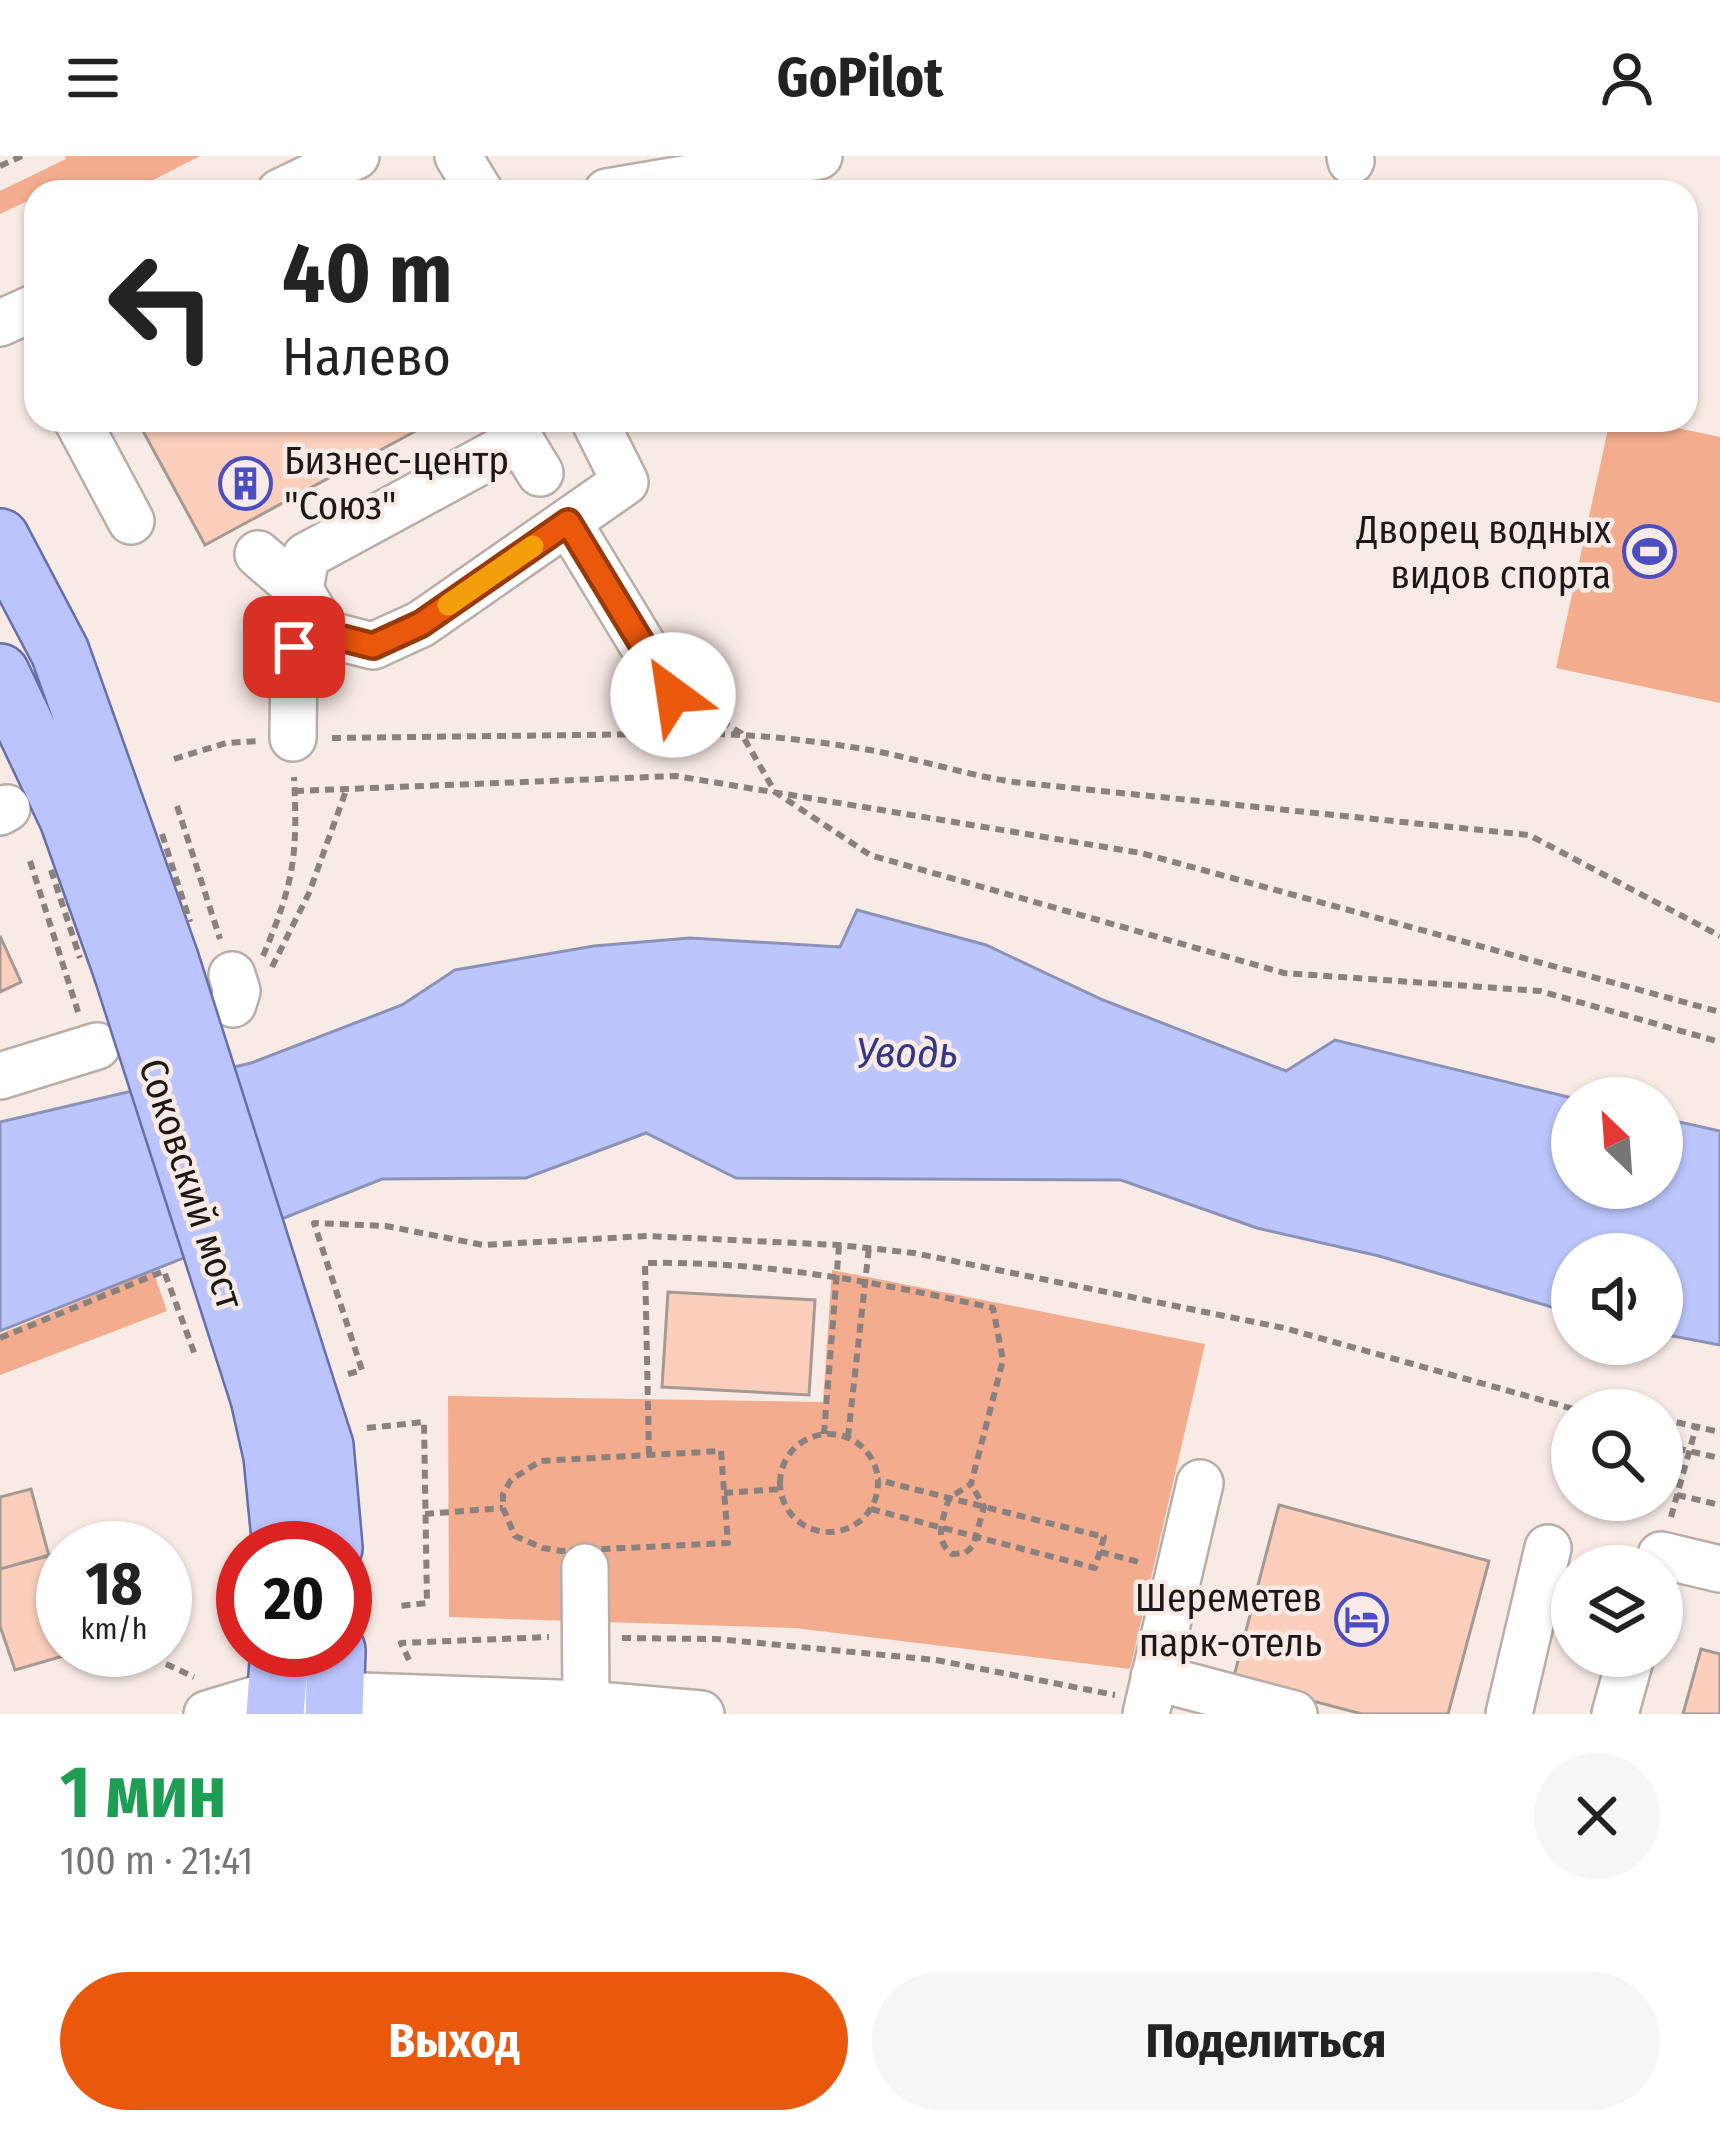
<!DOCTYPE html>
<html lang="ru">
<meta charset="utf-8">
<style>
body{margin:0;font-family:"Fira Sans Condensed",sans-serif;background:#f6f6f6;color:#222;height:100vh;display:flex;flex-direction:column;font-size:45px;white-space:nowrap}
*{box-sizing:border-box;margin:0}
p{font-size:39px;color:#767676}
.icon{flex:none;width:66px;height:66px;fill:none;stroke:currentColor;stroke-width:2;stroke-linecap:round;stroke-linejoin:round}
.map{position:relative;height:1558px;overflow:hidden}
.panel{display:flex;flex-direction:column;background:#fff;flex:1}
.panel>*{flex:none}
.banner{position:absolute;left:24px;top:24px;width:1674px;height:252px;border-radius:36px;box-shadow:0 3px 9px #0004;background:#fff;color:#222;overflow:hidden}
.needle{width:78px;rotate:335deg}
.buttons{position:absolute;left:1551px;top:921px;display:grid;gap:24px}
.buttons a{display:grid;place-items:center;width:132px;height:132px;border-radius:50%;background:#fff;box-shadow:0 3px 9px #0004;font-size:60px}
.speed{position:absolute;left:36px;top:1365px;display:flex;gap:24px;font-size:60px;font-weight:700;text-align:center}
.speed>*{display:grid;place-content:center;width:156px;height:156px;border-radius:50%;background:#fff;box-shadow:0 3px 9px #0004;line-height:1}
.speed small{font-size:30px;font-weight:400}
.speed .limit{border:18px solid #d22;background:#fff;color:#111}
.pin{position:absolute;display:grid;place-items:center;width:102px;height:102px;color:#fff;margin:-51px;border-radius:24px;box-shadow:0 6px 18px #0006}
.me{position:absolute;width:132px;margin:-66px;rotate:329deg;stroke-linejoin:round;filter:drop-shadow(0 0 9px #0008)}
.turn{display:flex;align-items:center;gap:42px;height:252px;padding:0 60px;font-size:54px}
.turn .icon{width:156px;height:156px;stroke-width:2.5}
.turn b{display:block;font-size:84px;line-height:102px}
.round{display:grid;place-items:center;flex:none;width:126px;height:126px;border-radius:63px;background:#f6f6f6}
.overview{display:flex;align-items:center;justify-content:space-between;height:204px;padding:0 60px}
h1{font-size:72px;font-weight:700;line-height:90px;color:#1e9e55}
.primary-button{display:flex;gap:24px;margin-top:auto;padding:24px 60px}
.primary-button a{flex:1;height:138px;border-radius:72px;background:#ea580c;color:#fff;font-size:48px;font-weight:700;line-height:138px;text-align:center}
.primary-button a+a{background:#f6f6f6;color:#222}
header{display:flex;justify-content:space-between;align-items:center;height:156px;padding:0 60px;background:#fff;font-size:54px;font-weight:700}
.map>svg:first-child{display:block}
.green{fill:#f3ac8e}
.water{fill:#bcc6fc;stroke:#8c92b7;stroke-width:3}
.building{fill:#fccfbc;stroke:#a59994;stroke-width:3}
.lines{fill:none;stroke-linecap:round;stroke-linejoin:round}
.minor-casing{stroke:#b9ada8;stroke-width:50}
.major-casing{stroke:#676eab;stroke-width:62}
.path{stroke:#8a817e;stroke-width:6;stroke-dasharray:9 6;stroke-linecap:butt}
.minor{stroke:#fff;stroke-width:45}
.major{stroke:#bcc4fd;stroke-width:57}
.major-bridge-casing{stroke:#676eab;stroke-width:62;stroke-linecap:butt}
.path-bridge{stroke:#8a817e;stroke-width:6;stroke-dasharray:9 6;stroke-linecap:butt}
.major-bridge{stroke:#bcc4fd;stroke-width:57}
.route-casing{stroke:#983908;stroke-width:30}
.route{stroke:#ea580c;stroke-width:21}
.slow{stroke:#f59e0b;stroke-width:21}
.labels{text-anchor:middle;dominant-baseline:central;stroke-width:9;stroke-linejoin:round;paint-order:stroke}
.poi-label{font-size:39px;fill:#1d1817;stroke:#f8ebe6;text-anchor:end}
.street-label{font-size:39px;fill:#1d1817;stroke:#f8ebe6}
.water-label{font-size:42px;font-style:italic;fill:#343783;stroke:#f8ebe6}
</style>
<header><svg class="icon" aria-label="menu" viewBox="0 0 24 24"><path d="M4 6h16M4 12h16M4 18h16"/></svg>GoPilot<svg class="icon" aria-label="person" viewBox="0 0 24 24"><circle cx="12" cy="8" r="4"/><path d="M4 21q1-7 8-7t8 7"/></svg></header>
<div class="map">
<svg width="1720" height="1558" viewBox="0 0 1720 1558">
<rect width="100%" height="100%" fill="#f8ebe6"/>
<path class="green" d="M65,0H200L130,36H58L55,31L36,36V41L0,58V35L66,3Z
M1610,264H1640L1720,281V547L1556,512Z
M832,1114L1205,1188L1130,1513L795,1472L449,1461L448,1240L823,1246Z
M153,1115L167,1155L0,1219V1178Z"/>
<path class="water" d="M857,754L986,789L1103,844L1286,915L1335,884L1572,942V1032H1662V962L1720,975V1189L1662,1178V1098H1572V1157L1379,1100L1257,1072L1121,1024L736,1022L646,977L526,1022L382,1023L0,1175V966L251,907L402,849L455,814L594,790L690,782L840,791Z"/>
<path class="building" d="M137,264H436L205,389Z
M0,780L21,826L0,836Z
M668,1136L815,1144L809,1239L662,1231Z
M31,1333L49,1400L0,1413V1341Z
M1279,1349L1489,1405L1448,1558H1362L1233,1524Z
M63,1395V1494H84L15,1514L0,1470V1413Z
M1701,1493L1720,1498V1558H1683Z"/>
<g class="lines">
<defs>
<path id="minor" d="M458,0L480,36
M1350,0L1351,5
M280,36L356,0
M607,36L819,0
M0,167L36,151
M77,264L131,365
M540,317L520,284L306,400L300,434L326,478L373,490L421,468L625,326L594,264
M568,366L673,539
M258,398L300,434
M293,582L294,491L326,478
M0,656L7,652
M232,819L237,835L233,848
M0,920L97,890
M1658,1410L1661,1399L1720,1413
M585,1411L586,1548
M1154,1521L1294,1558
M207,1558L277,1537L586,1548L701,1558
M1146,1558L1200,1327
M1509,1558L1548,1392
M1615,1558L1631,1500"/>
<path id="major" d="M0,382L60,496L169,803
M0,517L69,663L123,815
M304,1228L324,1290L333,1392
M260,1242L273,1300L282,1392
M275,1558L280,1494
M334,1558L336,1494"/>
</defs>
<use href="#minor" class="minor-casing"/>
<use href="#major" class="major-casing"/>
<path class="path" d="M0,10L22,0
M708,558L741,577L775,636L870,699L1284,817L1540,835L1720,886
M686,578C749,577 813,584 875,595C922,604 966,619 1014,626L1529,679L1720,780
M332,582L661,578
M174,603L226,587L258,585
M295,635L676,620L1141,697L1720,856
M177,650L220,783
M30,705L78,856
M263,800C294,727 298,699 294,621
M272,811L309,737L347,632
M0,1182L164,1115L195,1199
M348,1218L362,1214L314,1067L386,1070L483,1089L647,1080L839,1089L914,1097L1284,1172L1577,1254
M1662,1263L1720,1276
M367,1272L424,1266L427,1447L399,1450
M780 1327a49 49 0 1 1 98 0a49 49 0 1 1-98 0Z
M824,1278L839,1090
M848,1281L869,1091
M1662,1289L1720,1302
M721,1295L728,1387L561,1395L543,1392L515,1380L503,1352V1338L511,1324L540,1305Z
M649,1299L645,1107C764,1105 877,1126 993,1152L1003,1204L971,1328L949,1342C943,1364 933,1383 952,1398L965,1397L973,1390L984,1351L971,1328
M724,1337L780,1333
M1677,1339L1720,1349
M871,1353L1095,1412L1104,1381L878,1324
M425,1358L503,1352
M1671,1361L1696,1271
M1100,1396L1143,1407
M622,1482L717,1483L936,1504L1115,1539
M409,1504L401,1487L549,1481
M166,1508L194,1521"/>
<use href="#minor" class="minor"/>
<use href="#major" class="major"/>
<defs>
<path id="major-bridge" d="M169,803L304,1228
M123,815L260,1242"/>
</defs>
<use href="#major-bridge" class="major-bridge-casing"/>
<path class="path-bridge" d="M162,678L190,766
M51,714L80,802"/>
<use href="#major-bridge" class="major-bridge"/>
</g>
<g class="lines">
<defs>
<path id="route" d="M294,491L326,478L373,490L421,468L568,366L673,539"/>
</defs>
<use href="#route" class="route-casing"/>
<use href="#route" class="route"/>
<path class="slow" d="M448,449L533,390"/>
</g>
<defs>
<symbol id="building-ring" viewBox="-11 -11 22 22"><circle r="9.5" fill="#f8ebe6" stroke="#4b4dc3" stroke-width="1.5"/><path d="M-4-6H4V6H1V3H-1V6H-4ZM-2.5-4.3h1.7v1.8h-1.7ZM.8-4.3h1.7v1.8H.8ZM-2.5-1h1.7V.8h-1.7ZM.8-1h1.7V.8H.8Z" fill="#4b4dc3"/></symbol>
<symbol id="stadium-ring" viewBox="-11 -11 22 22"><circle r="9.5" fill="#f8ebe6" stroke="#4b4dc3" stroke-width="1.5"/><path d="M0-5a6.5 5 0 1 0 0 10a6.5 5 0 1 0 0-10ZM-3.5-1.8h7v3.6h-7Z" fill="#4b4dc3"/></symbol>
<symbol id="hotel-ring" viewBox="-11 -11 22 22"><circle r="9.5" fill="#f8ebe6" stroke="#4b4dc3" stroke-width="1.5"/><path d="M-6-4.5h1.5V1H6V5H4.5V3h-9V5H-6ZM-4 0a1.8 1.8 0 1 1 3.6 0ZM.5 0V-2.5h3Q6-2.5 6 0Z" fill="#4b4dc3"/></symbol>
</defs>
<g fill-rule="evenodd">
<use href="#building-ring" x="216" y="298" width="59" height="59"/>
<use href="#stadium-ring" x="1620" y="366" width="59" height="59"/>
<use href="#hotel-ring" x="1332" y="1434" width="59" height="59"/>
</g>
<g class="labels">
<g class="poi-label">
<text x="284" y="305" text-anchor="start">Бизнес-центр<tspan x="284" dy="45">"Союз"</tspan></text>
<text x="1611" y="374">Дворец водных<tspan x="1611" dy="45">видов спорта</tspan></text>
<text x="1322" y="1442">Шереметев<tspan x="1322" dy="45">парк-отель</tspan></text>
</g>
<g class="street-label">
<text transform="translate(191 1028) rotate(72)">Соковский мост</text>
</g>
<g class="water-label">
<text x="907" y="897">Уводь</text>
</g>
</g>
</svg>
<div class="buttons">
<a><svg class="needle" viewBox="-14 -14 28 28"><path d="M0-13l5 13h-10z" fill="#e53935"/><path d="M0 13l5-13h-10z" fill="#767676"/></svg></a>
<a><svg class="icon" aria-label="sound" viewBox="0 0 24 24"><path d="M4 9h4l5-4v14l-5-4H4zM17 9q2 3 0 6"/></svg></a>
<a><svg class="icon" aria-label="search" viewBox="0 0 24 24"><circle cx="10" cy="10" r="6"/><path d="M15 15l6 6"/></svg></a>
<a><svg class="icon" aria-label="layers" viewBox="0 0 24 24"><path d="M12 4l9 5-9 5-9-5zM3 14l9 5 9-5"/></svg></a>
</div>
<div class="speed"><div>18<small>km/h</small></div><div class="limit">20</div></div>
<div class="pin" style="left:294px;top:491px;background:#d93025"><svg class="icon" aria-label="arrive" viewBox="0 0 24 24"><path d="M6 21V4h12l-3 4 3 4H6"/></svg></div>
<svg class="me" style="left:673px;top:539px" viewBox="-20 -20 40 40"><circle r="19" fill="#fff"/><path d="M0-13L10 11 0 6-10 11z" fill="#ea580c"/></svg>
<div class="banner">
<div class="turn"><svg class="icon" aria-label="left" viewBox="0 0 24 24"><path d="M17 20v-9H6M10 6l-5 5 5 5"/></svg><div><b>40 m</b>Налево</div></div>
</div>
</div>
<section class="panel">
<div class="overview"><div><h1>1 мин</h1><p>100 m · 21:41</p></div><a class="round"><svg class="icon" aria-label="close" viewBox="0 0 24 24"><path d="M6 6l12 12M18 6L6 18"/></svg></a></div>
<div class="primary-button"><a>Выход</a><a>Поделиться</a></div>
</section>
